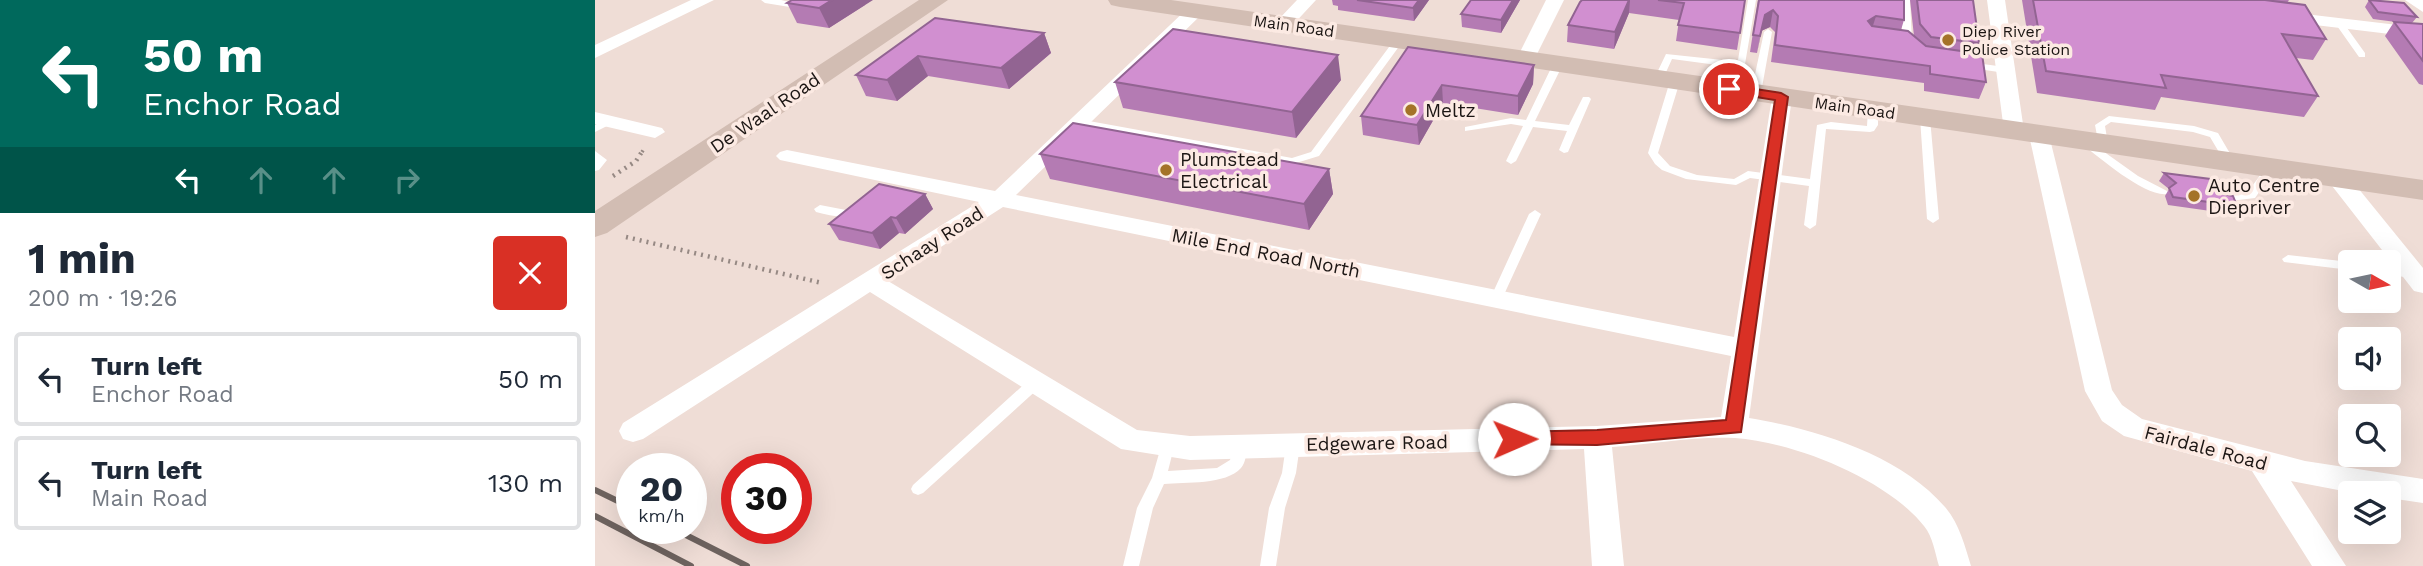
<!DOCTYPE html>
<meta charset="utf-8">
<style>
body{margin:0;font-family:"Work Sans",sans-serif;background:#f2f2f3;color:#1f2937;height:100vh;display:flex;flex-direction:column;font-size:26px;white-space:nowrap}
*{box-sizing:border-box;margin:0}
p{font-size:23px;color:#747a83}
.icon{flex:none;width:38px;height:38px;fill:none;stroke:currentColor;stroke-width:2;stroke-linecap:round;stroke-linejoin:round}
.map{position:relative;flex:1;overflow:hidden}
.side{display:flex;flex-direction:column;background:#fff;width:595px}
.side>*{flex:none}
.guide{background:#00695c;color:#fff;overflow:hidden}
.needle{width:46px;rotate:99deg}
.controls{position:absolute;left:1743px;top:250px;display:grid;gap:14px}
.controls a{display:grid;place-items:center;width:63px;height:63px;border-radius:7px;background:#fff;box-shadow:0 7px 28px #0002;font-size:35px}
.speed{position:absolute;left:21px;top:453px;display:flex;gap:14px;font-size:35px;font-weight:700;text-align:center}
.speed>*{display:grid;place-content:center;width:91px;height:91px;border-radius:50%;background:#fff;box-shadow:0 7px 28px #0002;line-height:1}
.speed small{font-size:18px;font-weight:400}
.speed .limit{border:10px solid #d22;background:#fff;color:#111}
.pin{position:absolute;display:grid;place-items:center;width:60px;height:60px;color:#fff;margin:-30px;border:4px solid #fff;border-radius:50%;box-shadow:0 2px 7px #0007}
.me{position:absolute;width:77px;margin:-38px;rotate:89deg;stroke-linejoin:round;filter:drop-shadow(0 0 5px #0008)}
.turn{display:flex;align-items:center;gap:24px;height:147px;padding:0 28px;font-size:32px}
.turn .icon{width:91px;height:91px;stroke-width:2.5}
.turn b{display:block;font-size:49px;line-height:60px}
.lanes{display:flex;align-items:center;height:66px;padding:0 28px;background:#0003;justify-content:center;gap:35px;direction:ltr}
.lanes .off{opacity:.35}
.round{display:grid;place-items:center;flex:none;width:74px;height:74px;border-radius:7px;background:#f2f2f3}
.summary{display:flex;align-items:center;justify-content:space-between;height:119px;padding:0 28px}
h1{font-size:42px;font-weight:700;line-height:52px}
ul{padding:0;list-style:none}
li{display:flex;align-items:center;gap:21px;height:94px;margin:0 14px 10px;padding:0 14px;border:4px solid #e0e1e3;border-radius:7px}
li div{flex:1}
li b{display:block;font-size:26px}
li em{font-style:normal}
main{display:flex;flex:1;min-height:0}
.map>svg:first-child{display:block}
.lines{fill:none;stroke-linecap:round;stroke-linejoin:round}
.path-far1{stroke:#968984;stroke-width:3.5;stroke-dasharray:2 4.5;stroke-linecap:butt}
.path{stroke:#968984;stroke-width:4.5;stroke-dasharray:2 5;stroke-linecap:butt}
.lane{fill:#fff;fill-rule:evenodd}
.street{fill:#fff;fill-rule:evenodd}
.secondary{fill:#d2bdb3;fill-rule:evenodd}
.rail{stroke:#6e635f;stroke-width:6}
.wall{fill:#b47bb3}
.shaded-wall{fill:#926492}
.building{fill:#d18fd0;stroke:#926492;stroke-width:2}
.route{fill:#d93025;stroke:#8d1f18;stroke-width:2}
.poi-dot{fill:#a47328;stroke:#fceae3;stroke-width:2.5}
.labels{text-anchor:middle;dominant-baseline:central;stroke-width:7;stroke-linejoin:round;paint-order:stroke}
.far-street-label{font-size:16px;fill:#1c1614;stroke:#fceae3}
.far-poi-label{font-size:16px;fill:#1c1614;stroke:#fceae3;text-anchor:start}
.poi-label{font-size:19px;fill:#1c1614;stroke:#fceae3;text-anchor:start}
.street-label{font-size:19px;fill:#1c1614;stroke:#fceae3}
</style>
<main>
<section class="side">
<div class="guide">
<div class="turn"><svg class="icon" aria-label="left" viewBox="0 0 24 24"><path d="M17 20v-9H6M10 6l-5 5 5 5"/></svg><div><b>50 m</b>Enchor Road</div></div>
<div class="lanes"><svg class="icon" aria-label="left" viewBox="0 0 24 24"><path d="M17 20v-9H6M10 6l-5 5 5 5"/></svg><svg class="icon off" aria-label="ahead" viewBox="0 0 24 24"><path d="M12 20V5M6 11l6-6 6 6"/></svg><svg class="icon off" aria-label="ahead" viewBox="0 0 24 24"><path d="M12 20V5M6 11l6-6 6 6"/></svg><svg class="icon off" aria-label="right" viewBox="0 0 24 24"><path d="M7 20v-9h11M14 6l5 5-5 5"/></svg></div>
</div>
<div class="summary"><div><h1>1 min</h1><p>200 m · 19:26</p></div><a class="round" style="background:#d93025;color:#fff"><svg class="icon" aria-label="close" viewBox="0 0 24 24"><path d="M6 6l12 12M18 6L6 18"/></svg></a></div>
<ul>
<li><svg class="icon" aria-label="left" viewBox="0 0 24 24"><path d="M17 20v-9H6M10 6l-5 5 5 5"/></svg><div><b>Turn left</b><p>Enchor Road</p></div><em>50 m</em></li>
<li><svg class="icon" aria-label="left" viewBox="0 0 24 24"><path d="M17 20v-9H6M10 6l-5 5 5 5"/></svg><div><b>Turn left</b><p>Main Road</p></div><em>130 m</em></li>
</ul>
</section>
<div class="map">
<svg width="1828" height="566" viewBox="0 0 1828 566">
<rect width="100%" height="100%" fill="#efddd6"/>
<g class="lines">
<path class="path-far1" d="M47,152L50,147"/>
<path class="path" d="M18,176L41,161L48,150
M31,237L227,283"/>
<path class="lane" d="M166,0H186L211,6L207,9L170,3Z
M1153,0H1161L1150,64L1137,67L1077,59L1067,81H1061L1059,79L1071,54L1137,61L1143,60Z
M1307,0H1315L1317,42L1320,46L1315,49L1307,43Z
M1744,20L1747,21L1770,53V57H1764L1740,23Z
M1173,29L1177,32L1166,93L1161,96L1156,93L1169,32Z
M803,38L808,41L724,156L701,163L697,164L483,125L478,122L483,119L697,158L716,152L800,39Z
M963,61L968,64L940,121L974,125L988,97H994L996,99L973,152L969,153L964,150L972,131L938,127L921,161L916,164L911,161L928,126L916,124L870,131V127L916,118L931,120L958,64Z
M1373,62L1410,67L1415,70L1410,73L1370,67L1368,65Z
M1080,78L1085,81L1063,153L1075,166L1102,175L1139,179L1153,171L1215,179L1222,125L1236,122L1272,126L1273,110L1278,107L1283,110V125L1279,131L1275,132L1231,129L1221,225L1215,229L1209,225L1214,186L1155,178L1141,185L1091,179L1067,170L1060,164L1053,153L1075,81Z
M1330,115L1335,118L1344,219L1338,223L1332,219L1325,118Z
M1514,116L1599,126L1623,133L1640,162L1639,164H1631L1615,137L1598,132L1516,122L1510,126L1513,144L1512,146H1504L1500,125Z
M14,118L18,119V123L0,132V125Z
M1491,139L1543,176L1574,192L1572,194C1550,197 1505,158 1487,144L1486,142Z
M0,151L12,160L4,170L0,171Z
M1676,165L1681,168L1660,198L1627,202L1625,200L1627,198L1652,193L1672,166Z
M225,205L251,210L264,206L270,210C255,221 238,216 221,212L219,209Z
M940,210L946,214L907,299L901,303L897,302L895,299L934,214Z
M1693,255L1755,262H1757H1755V270L1689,262L1687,259Z
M1794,267L1818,270L1824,274L1818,278L1794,275Z
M440,378L445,379L447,383L445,387L328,493L323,495L318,493L316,489L318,485L435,379Z
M698,439L703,441L705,445L701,473L690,508L681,566H665L674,508L687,473L691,445L693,441Z
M646,440L651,442L653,446C651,452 651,463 646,468C631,485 590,482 569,484L558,508L544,566H528L542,508L557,478L567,443L572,441L577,443L579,447L573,471L622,468L635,460L641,442Z"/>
<path class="street" d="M96,0H119L0,58V45Z
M702,0H721L695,28H683L680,24L683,20Z
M951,0H969L937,64H923L921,60Z
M1392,0H1410L1429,131L1419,137L1409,131Z
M1810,0H1828V12Z
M600,6L609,11L606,15L421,195L1139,337L1177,97L1187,91L1194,93L1197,97L1154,418C1220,429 1304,454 1350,507C1364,523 1370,546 1376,566H1344C1340,553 1338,537 1329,526C1292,479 1199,442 1140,438C1100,436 1057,444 1017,447L1029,566H997L989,449L595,460L526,449L275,292L48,439L38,442L28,439L24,431L28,423L384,202L185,160L181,156L185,152L192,150L400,191L594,7ZM408,207L1136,356L1126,417L1002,426L595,436L542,430L293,281Z
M1685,11L1828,28V38L1679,20L1676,16L1679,12Z
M0,112L67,128L70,132L60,138L0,124Z
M1444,129L1454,135L1517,390L1527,405L1547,419L1710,461L1828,479V503L1794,498V494H1764L1696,481L1751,566H1717L1657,471L1529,436L1507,421L1490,391L1434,135Z
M1742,170L1750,172L1828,268V293L1819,291L1734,182L1731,177L1734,172Z"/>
<path class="secondary" d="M324,0H353L12,233L0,237V211Z
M513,0H576L1828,180V200L525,7L516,5Z"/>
<path class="rail" d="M0,490L37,508
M0,516L96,566
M77,528L152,566"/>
</g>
<path class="wall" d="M737,0H834L819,21L743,10V6L738,5Z
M876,0H925L906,33L867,27L866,14Z
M987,0H1150L1142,50L1081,41L1084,20L1034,13L1019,49L972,42L973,25Z
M1163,0H1309V20L1306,30L1319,36L1315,0H1378L1384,43L1380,53L1391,82L1384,99L1329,91V83L1176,62L1180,32L1175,27L1166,31L1162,53L1155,52Z
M1427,0H1694L1692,3L1731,39L1718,60L1701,58L1723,96L1709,117L1566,97L1560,110L1442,93Z
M1774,0L1822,17L1817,23L1828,24V85L1824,84L1790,36L1799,22H1801L1778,19L1770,7Z
M192,3L270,5L234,28L202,23Z
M340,18L449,33L456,53L414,89L333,76L302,101L271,96L261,75Z
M813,47L939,65L938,84L923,115L848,103L824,145L768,135L766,116Z
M746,80L701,138L528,108L520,82Z
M445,154L734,169L738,194L714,230L455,179Z
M1569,173L1634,187L1629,194L1642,206L1637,214L1573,205L1570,196L1574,189L1564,181Z
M330,194L338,209L310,234L304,233L285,249L244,240L234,224Z"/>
<path class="shaded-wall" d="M237,0H278L234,28L224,8Z
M824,0H834L819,21L818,8Z
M918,0H925L906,33V20Z
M1034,0H1035L1034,13L1019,49L1020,32Z
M1178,10L1175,27L1166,31L1162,53L1170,15Z
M1281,16L1276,32L1273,21Z
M449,33L456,53L414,89L406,68Z
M743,55L746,80L701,138L697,112Z
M323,56L333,76L302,101L292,80Z
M939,65L938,84L923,115V96Z
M847,85L848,103L824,145L822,125Z
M734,169L738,194L714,230L709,204Z
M330,194L338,209L310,234L301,218Z
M296,217L304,233L285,249L277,233Z"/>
<path class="building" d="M197,0H237L224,8L192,3Z
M762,0H824L818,8Z
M876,0H918L906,20L866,14Z
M987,0H1034L1020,32L973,25L985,2Z
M1063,0H1150L1145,33L1083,25L1089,3Z
M1164,0H1309V20L1281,16L1273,21L1277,26L1313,31L1331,46L1387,54L1391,82L1335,74V66L1180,45L1183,16L1178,10L1170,15L1165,36L1158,35Z
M1322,0H1378L1384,43L1336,37L1325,24Z
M1438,0H1670L1710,5L1731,39L1687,34L1723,96L1566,75L1571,88L1451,71Z
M1774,0L1809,3L1822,17L1783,12Z
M340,18L449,33L406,68L323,56L292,80L261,75Z
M1799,22L1828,24V61Z
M578,29L743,55L697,112L520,82Z
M813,47L939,65L923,96L847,85L822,125L766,116Z
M478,123L734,169L709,204L445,154Z
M1569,173L1631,181L1634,187L1628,194L1638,196L1642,206L1578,197L1574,188L1581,183Z
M284,184L330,194L301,218L296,217L277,233L234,224Z"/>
<path class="route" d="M1134,85L1186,93L1193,97L1146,432L1002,445L913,444L910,439L919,432L1002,430L1131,420L1180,100L1130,92L1128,89Z"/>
<g class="poi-dot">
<circle cx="1353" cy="40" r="7"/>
<circle cx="816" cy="110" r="7"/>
<circle cx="571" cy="170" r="7"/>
<circle cx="1599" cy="196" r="7"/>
</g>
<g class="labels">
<g class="far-street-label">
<text transform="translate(699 26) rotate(8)">Main Road</text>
<text transform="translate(1260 108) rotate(8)">Main Road</text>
</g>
<g class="far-poi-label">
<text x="1367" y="31">Diep River<tspan x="1367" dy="18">Police Station</tspan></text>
</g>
<g class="poi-label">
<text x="830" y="110">Meltz</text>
<text x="585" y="159">Plumstead<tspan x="585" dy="22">Electrical</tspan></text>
<text x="1613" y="185">Auto Centre<tspan x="1613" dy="22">Diepriver</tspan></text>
</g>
<g class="street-label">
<text transform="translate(170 113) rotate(-34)">De Waal Road</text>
<text transform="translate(337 243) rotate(-33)">Schaay Road</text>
<text transform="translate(671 253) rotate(11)">Mile End Road North</text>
<text transform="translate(782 443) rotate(-1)">Edgeware Road</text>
<text transform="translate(1611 448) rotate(15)">Fairdale Road</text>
</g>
</g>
</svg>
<div class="controls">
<a><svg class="needle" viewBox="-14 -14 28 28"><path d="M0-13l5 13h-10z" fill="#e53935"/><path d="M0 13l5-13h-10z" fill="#747a83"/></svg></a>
<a><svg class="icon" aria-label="sound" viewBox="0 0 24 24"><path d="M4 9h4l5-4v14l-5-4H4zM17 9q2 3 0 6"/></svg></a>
<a><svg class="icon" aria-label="search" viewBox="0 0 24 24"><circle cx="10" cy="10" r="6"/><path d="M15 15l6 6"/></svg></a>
<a><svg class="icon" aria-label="layers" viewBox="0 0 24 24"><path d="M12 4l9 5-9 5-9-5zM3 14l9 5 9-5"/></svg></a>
</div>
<div class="speed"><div>20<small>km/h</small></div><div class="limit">30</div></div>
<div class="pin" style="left:1134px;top:89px;background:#d93025"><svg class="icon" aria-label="arrive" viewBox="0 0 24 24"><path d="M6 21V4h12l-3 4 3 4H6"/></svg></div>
<svg class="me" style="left:919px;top:439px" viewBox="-20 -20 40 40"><circle r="19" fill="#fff"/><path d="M0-13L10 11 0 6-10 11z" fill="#d93025"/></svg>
</div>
</main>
